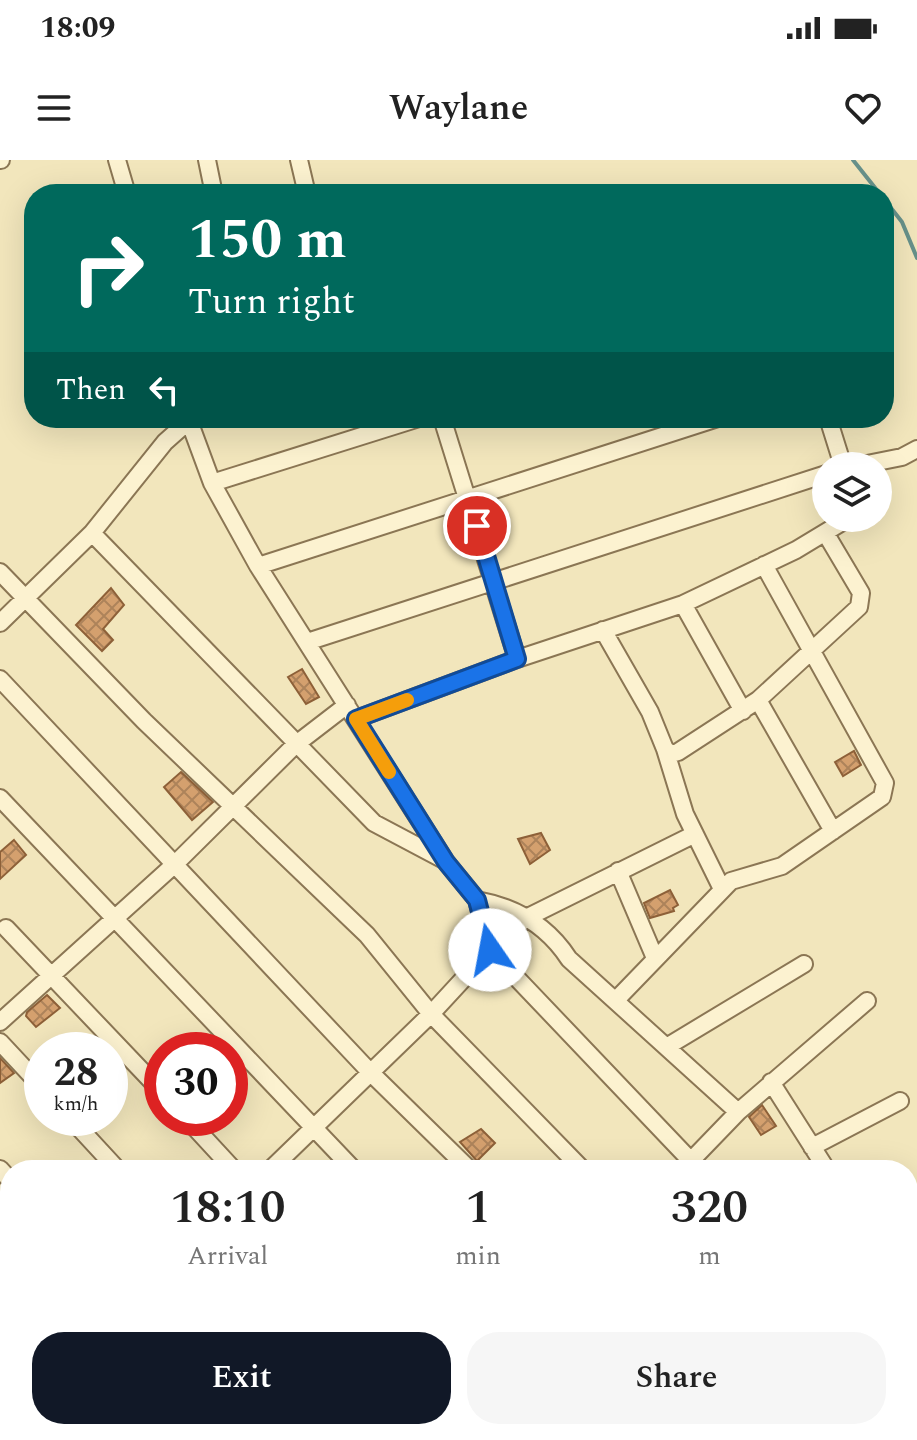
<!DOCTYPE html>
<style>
body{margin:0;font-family:Spectral,serif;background:#f6f6f6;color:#222;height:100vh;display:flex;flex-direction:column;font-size:30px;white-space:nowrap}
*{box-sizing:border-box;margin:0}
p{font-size:26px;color:#767676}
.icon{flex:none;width:44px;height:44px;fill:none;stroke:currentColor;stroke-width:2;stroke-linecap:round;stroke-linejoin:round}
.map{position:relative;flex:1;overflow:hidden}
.drawer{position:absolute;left:0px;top:1000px;width:918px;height:280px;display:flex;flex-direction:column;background:#fff;border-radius:32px 32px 0 0;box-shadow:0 8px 32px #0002}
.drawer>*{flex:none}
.guide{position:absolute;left:24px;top:24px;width:870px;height:244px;border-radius:32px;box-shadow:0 8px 32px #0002;background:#00695c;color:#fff;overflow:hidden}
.buttons{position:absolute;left:812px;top:292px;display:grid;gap:16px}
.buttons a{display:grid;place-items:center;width:80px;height:80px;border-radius:50%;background:#fff;box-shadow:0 8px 32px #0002;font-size:40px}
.speed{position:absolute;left:24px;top:872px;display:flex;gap:16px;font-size:40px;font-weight:700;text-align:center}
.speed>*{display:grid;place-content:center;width:104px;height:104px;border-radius:50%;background:#fff;box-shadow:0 8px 32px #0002;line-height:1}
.speed small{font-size:20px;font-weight:400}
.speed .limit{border:12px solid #d22;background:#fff;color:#111}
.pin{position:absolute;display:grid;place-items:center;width:68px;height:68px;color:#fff;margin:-34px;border:4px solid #fff;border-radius:50%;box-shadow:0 2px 8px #0007}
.me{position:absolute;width:88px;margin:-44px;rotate:348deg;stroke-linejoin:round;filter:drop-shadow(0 0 6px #0008)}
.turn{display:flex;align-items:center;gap:28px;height:168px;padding:0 32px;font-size:36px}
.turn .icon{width:104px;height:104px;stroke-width:2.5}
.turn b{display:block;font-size:56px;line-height:68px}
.then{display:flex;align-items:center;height:76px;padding:0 32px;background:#0003;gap:16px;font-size:30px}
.eta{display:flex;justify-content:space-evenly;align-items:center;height:136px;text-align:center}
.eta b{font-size:48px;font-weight:600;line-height:56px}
.button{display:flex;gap:16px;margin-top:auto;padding:16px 32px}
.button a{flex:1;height:92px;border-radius:32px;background:#111827;color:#fff;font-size:32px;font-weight:600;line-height:92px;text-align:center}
.button a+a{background:#f6f6f6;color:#222}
.status{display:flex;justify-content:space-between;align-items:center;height:56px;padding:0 40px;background:#fff;direction:ltr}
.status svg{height:22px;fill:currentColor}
header{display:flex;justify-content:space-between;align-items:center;height:104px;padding:0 32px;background:#fff;font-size:36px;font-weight:600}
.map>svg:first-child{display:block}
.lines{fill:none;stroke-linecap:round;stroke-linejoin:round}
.stream{stroke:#67918a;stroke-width:4}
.building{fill:url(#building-cross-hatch);stroke:#8d6038;stroke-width:2}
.minor-casing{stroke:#8b7654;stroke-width:20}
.minor{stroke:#fcf2d0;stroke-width:16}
.route-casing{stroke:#114b97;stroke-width:20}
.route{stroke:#1a73e8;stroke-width:14}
.slow{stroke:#f59e0b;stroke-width:14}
</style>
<div class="status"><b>18:09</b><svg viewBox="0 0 49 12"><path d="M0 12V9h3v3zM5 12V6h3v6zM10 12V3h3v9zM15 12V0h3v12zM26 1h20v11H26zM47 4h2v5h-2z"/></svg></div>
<header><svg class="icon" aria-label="menu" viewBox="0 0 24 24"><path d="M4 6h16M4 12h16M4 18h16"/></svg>Waylane<svg class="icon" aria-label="heart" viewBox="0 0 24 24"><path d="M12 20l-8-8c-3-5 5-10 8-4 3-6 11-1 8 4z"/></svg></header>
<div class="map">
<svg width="917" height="1280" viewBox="0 0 917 1280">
<defs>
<pattern id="building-cross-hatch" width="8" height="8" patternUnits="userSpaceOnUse" patternTransform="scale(2)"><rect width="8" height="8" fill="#d4a06e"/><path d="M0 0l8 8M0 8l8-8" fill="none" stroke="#ad835a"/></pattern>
</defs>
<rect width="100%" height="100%" fill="#f2e6bc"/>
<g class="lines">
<path class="stream" d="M853,0L880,34
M884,39L902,62L917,98"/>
</g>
<path class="building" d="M111,428L124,445L103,469L113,480L102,491L76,465Z
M302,509L319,537L306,544L288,517Z
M854,591L861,605L843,616L835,602Z
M181,612L213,642L192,660L164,627Z
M541,673L550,690L530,704L518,679Z
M14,680L26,695L0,719V692Z
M670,730L678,745L673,748L674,751L650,758L644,743Z
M47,835L60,848L36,867L26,856L27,852Z
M0,898L14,913L0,923Z
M762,945L776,966L761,975L749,957Z
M481,969L495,983L477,1001L460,982Z"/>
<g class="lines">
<defs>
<path id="minor" d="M0,0H1
M117,0L127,34
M207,0L214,34
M299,0L307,34
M188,258L212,323L258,406L446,702L477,740L490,790L431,854L270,1010
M442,258L517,499
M828,258L843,306
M857,306L902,297L917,289
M212,323L419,258
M92,373L374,663L442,699
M258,406L718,258
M0,412L144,561L367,775L431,854L583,1010
M683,444L743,551
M0,463L92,373L165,282L192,258
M603,470L650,552L665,589L671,594L678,592L758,540L859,447L861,433L826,374
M307,482L826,314
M0,519L370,912L470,1010
M758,540L833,671
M356,559L517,499L683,444L796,390L849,358
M665,589L685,654L722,729
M0,638L354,1010
M618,711L655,798
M477,740C515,747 547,765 569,799L738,952L682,1010
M6,768L162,932
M616,840L731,721L782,706L882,637L885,623L764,405
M0,862L175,704L295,585L347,545
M0,882L42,927
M668,886L804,804
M771,922L827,1010
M738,952L867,841
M70,958L118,1010
M186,958L234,1010
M812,987L900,941
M691,1001L490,790L526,758L695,674
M0,1009L10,1020
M908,1152L917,1149
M908,1210L917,1226
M0,1253L7,1260
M17,1270L27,1280
M135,1270L145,1280
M252,1270L261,1280
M369,1270L379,1280
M477,1270L487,1280
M598,1270L607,1280
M720,1270L729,1280
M828,1270L837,1280
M403,1280L413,1270
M747,1280L757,1270
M898,1280L907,1270"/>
</defs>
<use href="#minor" class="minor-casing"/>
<use href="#minor" class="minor"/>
</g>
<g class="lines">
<defs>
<path id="route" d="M477,366L517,499L356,559L446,702L477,740L490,790"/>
</defs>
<use href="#route" class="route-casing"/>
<use href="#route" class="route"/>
<path class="slow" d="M389,612L356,559L407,540"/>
</g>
</svg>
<div class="buttons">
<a><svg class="icon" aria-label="layers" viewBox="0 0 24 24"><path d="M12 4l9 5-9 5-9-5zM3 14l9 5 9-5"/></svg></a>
</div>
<div class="speed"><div>28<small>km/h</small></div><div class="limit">30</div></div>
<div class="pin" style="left:477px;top:366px;background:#d93025"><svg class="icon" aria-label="arrive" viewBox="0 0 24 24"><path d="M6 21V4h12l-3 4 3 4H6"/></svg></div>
<svg class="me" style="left:490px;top:790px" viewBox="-20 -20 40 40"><circle r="19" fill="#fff"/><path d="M0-13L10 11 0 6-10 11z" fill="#1a73e8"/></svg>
<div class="guide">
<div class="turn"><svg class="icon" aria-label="right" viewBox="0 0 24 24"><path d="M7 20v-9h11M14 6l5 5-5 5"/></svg><div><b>150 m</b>Turn right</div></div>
<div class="then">Then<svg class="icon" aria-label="left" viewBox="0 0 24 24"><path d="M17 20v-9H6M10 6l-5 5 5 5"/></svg></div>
</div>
<section class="drawer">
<div class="eta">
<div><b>18:10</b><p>Arrival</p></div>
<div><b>1</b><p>min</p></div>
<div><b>320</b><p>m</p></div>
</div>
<div class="button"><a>Exit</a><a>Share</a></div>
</section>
</div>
